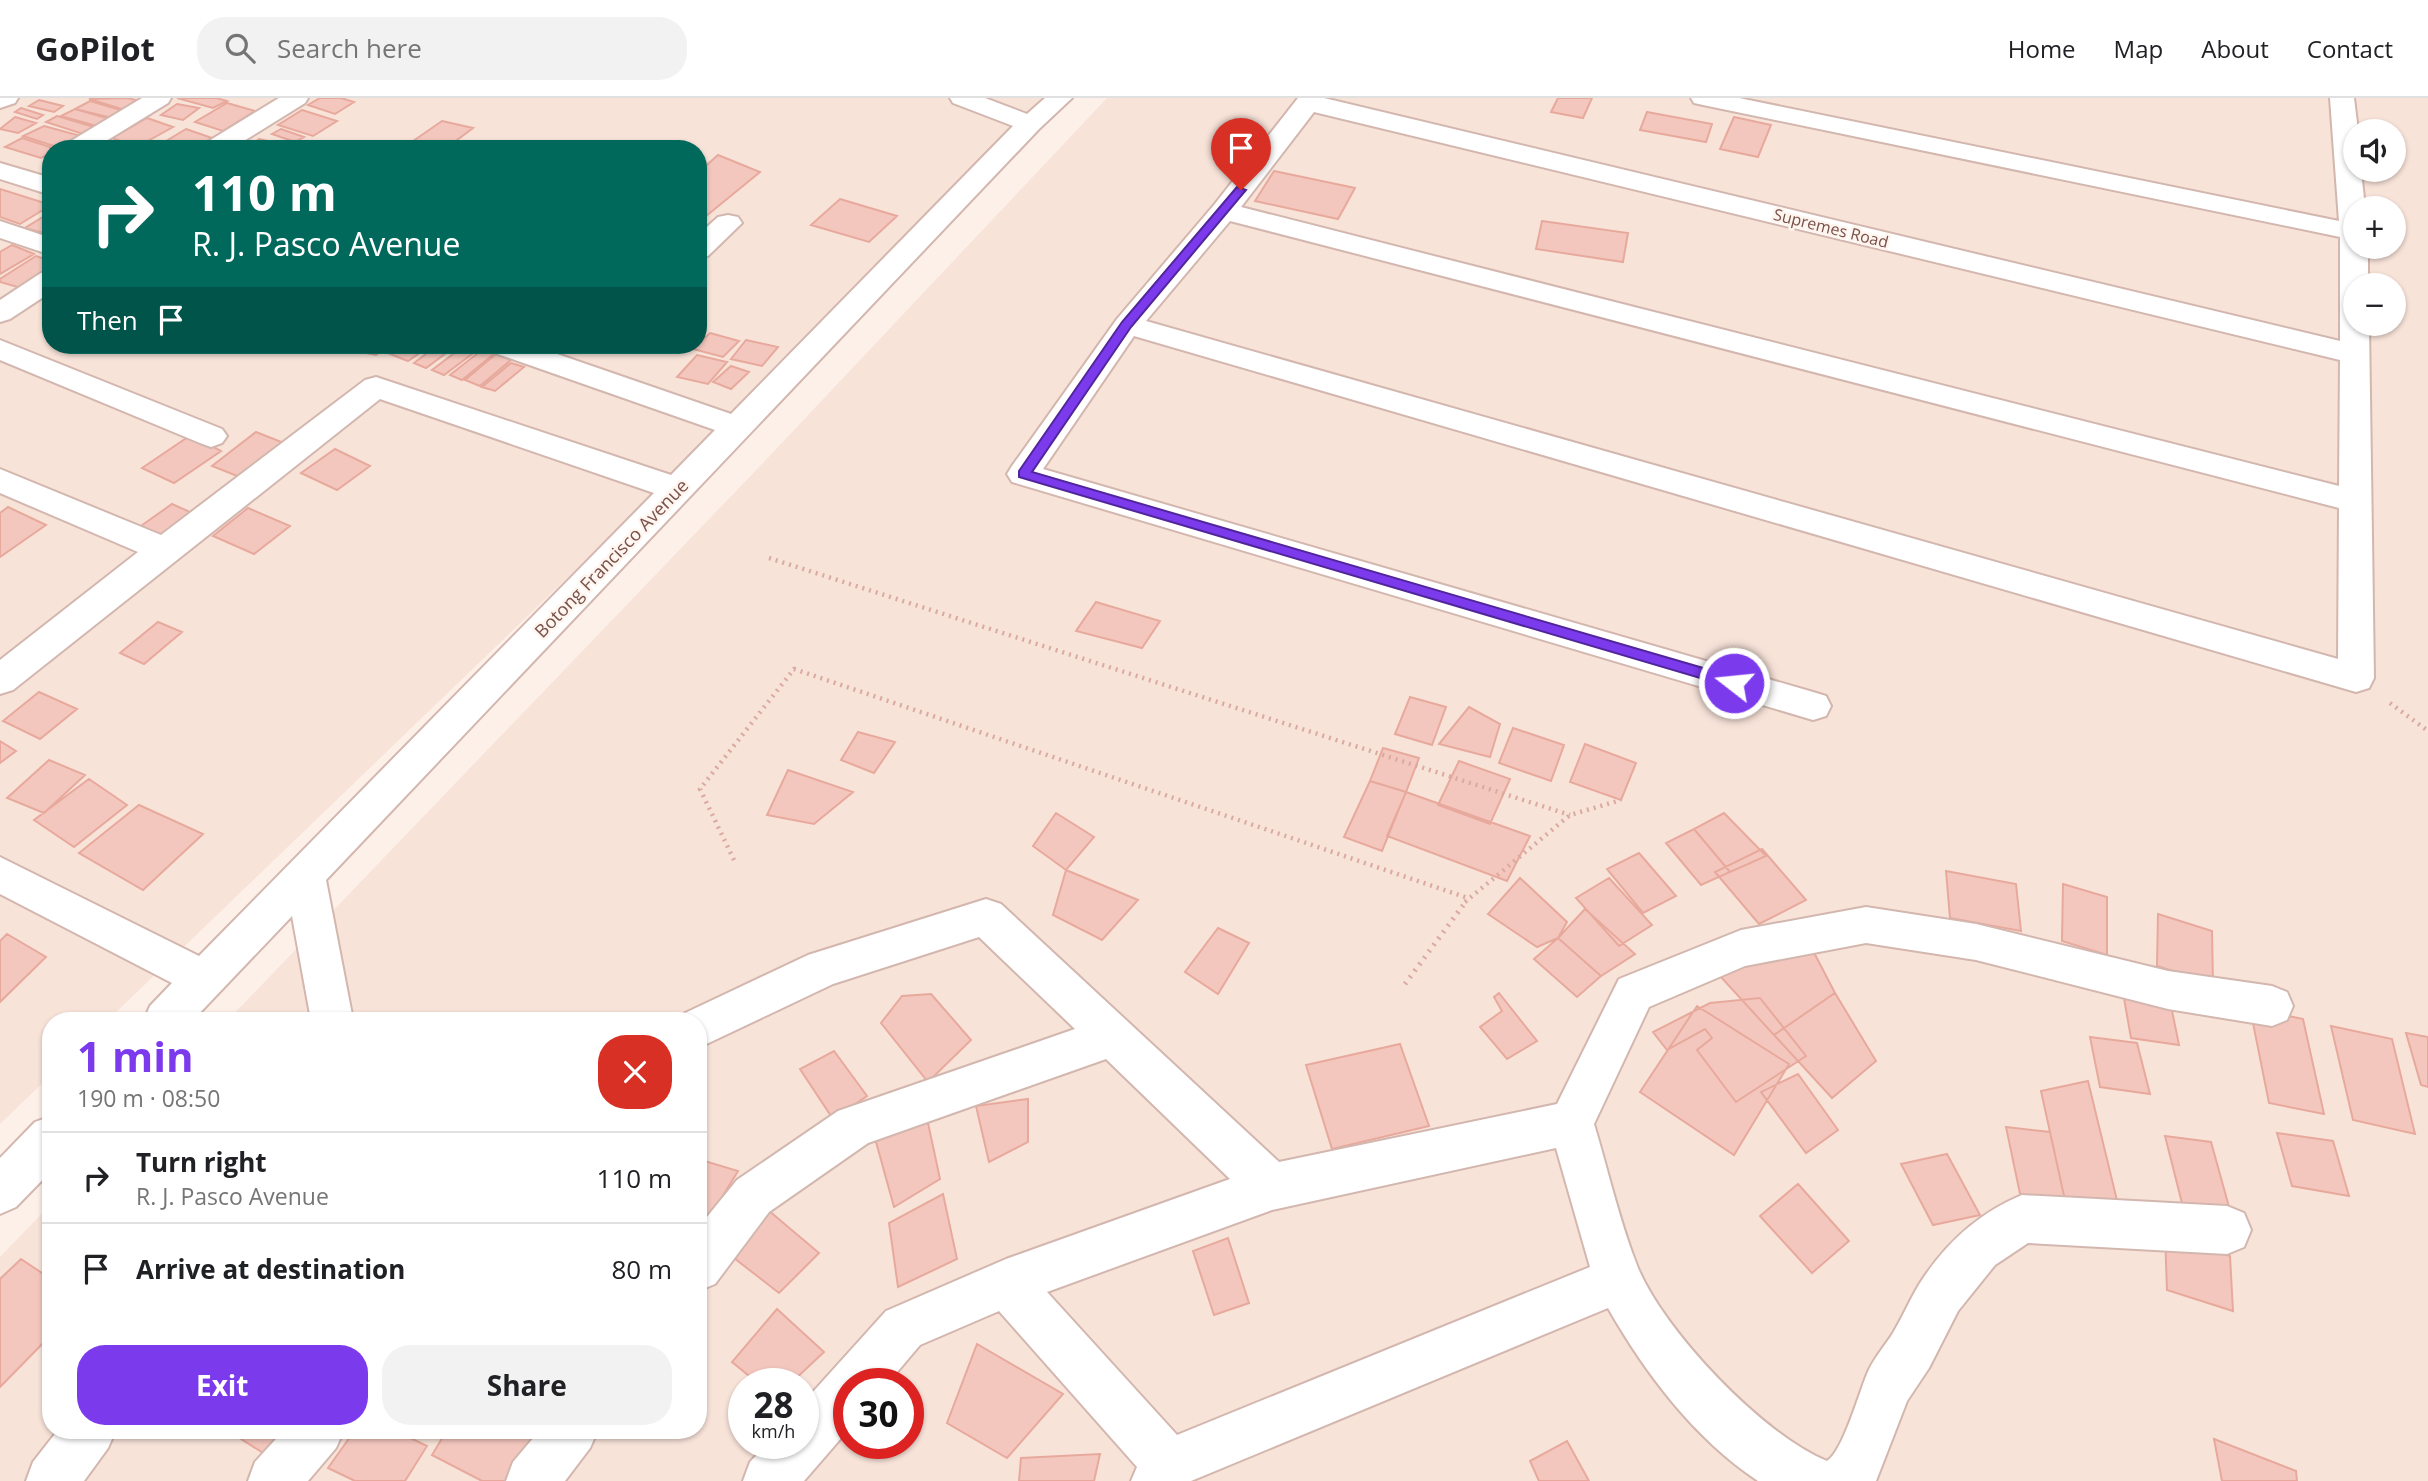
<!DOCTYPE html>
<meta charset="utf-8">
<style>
body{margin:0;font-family:"Open Sans",sans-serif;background:#f2f2f2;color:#202124;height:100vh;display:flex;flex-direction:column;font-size:26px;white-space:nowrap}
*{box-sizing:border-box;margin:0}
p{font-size:23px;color:#757577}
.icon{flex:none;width:38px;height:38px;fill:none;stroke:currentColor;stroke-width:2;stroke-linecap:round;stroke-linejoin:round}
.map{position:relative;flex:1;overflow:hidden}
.panel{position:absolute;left:42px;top:914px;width:665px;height:427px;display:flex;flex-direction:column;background:#fff;border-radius:28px;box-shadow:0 2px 5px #0004}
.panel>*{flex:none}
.top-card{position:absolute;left:42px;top:42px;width:665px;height:214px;border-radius:28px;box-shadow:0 2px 5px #0004;background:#00695c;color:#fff;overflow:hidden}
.tools{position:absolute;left:2343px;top:21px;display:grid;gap:14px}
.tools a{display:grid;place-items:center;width:63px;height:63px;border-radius:50%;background:#fff;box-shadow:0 2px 5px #0004;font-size:35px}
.speed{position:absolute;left:728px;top:1270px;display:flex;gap:14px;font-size:35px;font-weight:700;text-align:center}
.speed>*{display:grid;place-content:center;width:91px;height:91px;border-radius:50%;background:#fff;box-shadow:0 2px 5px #0004;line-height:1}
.speed small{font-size:18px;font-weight:400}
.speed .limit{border:10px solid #d22;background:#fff;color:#111}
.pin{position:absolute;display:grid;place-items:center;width:60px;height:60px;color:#fff;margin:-72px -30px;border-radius:50% 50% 50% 0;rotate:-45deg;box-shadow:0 0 7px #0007}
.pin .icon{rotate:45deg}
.me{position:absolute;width:77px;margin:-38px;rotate:286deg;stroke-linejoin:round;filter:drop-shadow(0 0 5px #0008)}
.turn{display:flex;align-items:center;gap:24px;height:147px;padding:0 35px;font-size:32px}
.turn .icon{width:91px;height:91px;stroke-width:2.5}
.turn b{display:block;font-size:49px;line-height:60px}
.then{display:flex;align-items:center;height:66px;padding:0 35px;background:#0003;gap:14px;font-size:26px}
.round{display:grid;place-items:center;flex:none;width:74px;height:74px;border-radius:28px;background:#f2f2f2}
.overview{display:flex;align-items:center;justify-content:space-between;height:119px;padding:0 35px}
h1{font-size:42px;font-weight:700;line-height:52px;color:#7c3aed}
.button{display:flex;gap:14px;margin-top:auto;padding:14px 35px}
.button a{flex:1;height:80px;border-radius:28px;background:#7c3aed;color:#fff;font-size:28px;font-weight:700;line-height:80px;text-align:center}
.button a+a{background:#f2f2f2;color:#202124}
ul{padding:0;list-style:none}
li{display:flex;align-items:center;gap:21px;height:91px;padding:0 35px;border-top:2px solid #e0e0e0}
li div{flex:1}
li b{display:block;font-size:26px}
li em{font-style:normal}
header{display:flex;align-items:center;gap:42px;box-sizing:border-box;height:98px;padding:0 35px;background:#fff;border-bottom:2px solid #e0e0e0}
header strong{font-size:33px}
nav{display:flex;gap:38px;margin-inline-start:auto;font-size:24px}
.search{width:490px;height:63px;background:#f2f2f2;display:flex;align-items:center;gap:18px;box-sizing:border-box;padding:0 24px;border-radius:28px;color:#757577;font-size:26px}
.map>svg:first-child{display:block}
.residential{fill:#f8e3d9;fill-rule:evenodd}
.building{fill:#f4c7be;stroke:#e8a99d;stroke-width:2}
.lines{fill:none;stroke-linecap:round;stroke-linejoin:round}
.street-casing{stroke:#d3b7af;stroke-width:4}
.path-far1{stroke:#daaaa0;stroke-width:4.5;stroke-dasharray:2 5;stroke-linecap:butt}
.path{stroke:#daaaa0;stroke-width:5;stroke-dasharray:2 6;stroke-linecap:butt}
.street{fill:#fff;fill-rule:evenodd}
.route{fill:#7c3aed;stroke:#51269a;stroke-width:2}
.labels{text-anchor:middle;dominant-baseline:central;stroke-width:5;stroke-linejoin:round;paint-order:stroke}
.far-street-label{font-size:16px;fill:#79504a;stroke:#fff5ef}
.street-label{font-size:18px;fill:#79504a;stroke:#fff5ef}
</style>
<header>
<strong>GoPilot</strong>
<div class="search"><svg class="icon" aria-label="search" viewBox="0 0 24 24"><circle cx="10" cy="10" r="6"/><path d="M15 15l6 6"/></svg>Search here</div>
<nav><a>Home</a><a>Map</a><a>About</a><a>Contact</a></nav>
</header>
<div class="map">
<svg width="2428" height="1383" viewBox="0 0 2428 1383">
<rect width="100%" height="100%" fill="#fdf0e8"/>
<path class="residential" d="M0,0H1043L669,382L108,922H51V977L0,1026ZM51,51H698V247H51Z
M1107,0H2428V1383H0V1159L51,1106V1332H698V922H228L760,368ZM2356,33H2394V72H2356ZM2356,110H2394V149H2356ZM2356,187H2394V226H2356ZM744,1286H803V1346H744ZM849,1286H908V1346H849Z"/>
<path class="building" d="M127,0L140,3L125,12L89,1Z
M177,0H216L227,3L213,10Z
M320,0H341L354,4L335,16L308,7Z
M1558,0H1592L1583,20L1551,14Z
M39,2L63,8L54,14L29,8Z
M90,3L124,13L112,20L75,11Z
M227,5L255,13L223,33L195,24Z
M177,6L199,10L183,22L161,17Z
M21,10L43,17L37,21L15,14Z
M75,11L113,22L100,29L61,18Z
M302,12L337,23L313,38L278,27Z
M1647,14L1712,26L1706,44L1640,32Z
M57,18L94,29L83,36L46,24Z
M15,19L36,25L18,35L0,31Z
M1734,19L1771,27L1758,59L1720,51Z
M147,20L173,29L137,49L112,40Z
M442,23L473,30L445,51L403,50Z
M44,28L81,38L60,50L23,38Z
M186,31L212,40L194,51H153Z
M281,31L304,39L295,44L272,36Z
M22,40L56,51H51V55L41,60L5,49Z
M259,41L285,47L279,51H246Z
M718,57L760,74L705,119L698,117V75Z
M1274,73L1355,90L1338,121L1255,103Z
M0,91L51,107L20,126L0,119Z
M840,101L897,118L869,144L811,127Z
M51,114V137L25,130Z
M1542,123L1628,135L1623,164L1536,151Z
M12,147L34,156L0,176V154Z
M36,158L51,163V171L21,190L0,184V181Z
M710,235L739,243L723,259L693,251Z
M746,242L778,249L762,268L731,261Z
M340,247H365L356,253L333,251Z
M365,247H389L376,257L356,253Z
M395,247H431L408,263L385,254Z
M438,247H457L426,270L414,265Z
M465,247H484L444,277L432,272Z
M483,251L495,255L462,282L450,277Z
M496,256L511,262L480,288L465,282Z
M697,257L727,264L708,286L677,279Z
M511,265L524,269L495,293L482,289Z
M731,268L749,274L731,291L713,284Z
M256,334L294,349L250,383L212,368Z
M191,337L221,353L174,385L142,370Z
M335,351L370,368L337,392L301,375Z
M172,406L201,419L167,444L138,430Z
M8,409L46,427L0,459V415Z
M248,410L290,428L254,456L213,438Z
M1096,504L1160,523L1142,550L1076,533Z
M158,524L182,534L144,566L120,555Z
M39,594L77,611L40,641L3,623Z
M1410,599L1446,609L1432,647L1395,636Z
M1469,609L1500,626L1490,659L1439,646Z
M1513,630L1564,647L1551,683L1499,665Z
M858,634L895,644L874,675L841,662Z
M0,643L16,653L0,665Z
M1585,646L1636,665L1621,702L1570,684Z
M1383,650L1419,660L1406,694L1370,683Z
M49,662L85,677L44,715L7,700Z
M1459,663L1510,681L1490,726L1438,707Z
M788,672L853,694L814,726L767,717Z
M89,681L127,707L74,749L34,722Z
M1370,683L1406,694L1382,753L1344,739Z
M1406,694L1530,738L1507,783L1387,738Z
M139,707L203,736L143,792L79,755Z
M1056,715L1094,739L1066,772L1033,748Z
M1724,715L1766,758L1730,774L1694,731Z
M1694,731L1730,774L1701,787L1666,745Z
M1762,751L1806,802L1759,826L1715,774Z
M1639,755L1676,798L1643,815L1607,771Z
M1066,772L1138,802L1102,842L1053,817Z
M1946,773L2016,786L2021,833L1950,820Z
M1520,780L1567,824L1558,840L1537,849L1488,816Z
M1609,780L1652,827L1619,848L1576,800Z
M2063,786L2107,799V857L2062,843Z
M1585,811L1635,856L1601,878L1558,840Z
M2158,816L2212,833L2213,886L2157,868Z
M1218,830L1249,845L1218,896L1185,874Z
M7,836L46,859L0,904V843Z
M1558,840L1601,878L1577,899L1534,861Z
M1810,847L1835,895L1774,937L1720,878L1752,858Z
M2122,889L2169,898L2179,947L2131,940Z
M1499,895L1537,943L1507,961L1480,929L1502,913L1494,899Z
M1835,895L1876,963L1832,1000L1774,937Z
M931,896L971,942L928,984L881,925L902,898Z
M1760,900L1806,958L1736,1004L1697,952L1712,940L1705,931L1667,952L1653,934L1710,905Z
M1697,908L1789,966L1734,1057L1640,994Z
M2250,910L2303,921L2324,1016L2269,1005Z
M2331,928L2392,941L2415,1036L2353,1022Z
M2406,935L2428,939V989L2421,987Z
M2090,939L2137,945L2150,996L2100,989Z
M1400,946L1429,1028L1332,1051L1306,967Z
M834,953L867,998L833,1021L800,971Z
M1798,976L1838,1032L1806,1055L1761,994Z
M2088,983L2122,1123L2068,1116L2041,993Z
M1028,1001V1044L989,1064L976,1008Z
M925,1011L940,1081L894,1109L873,1033Z
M2006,1029L2050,1034L2068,1116L2023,1110Z
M2277,1035L2333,1043L2349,1098L2292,1088Z
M2165,1038L2211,1044L2231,1116L2183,1109Z
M1947,1056L1980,1117L1933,1127L1901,1066Z
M698,1061L738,1073L698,1138Z
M1798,1086L1849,1143L1812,1175L1760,1118Z
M943,1096L957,1161L898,1189L889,1125Z
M768,1112L819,1155L779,1195L734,1160Z
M2165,1137L2230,1158L2233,1213L2167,1192Z
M1228,1140L1249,1205L1214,1217L1193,1153Z
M21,1161L51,1181V1237L0,1289V1181Z
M777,1211L824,1254L790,1286H759L732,1264Z
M977,1246L1063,1296L1007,1360L947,1325Z
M227,1332H294L271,1360Z
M355,1332H394L427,1348L405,1383H355L328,1370Z
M447,1332H526L539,1341L507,1383H482L432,1357Z
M2214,1341L2296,1373L2297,1383H2222Z
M1567,1343L1589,1383H1539L1530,1363Z
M1100,1356L1094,1383H1019L1021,1360Z"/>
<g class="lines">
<defs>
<path id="street" d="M0,0H18L15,5L0,10Z
M142,0H171L168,5L93,51H62L66,46Z
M279,0H308L305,5L231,51H200L204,46Z
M950,0H985L1027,16L1045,0H1072L1039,31L326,782L353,922H311L292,818L193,922H144L150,908L172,885L0,796V759L199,858L654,395L380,301L13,592L0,596V562L138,454L0,395V371L161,437L365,282L376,279L671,377L715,332L492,254L487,247H531L731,316L1013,28L953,5Z
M1298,0H1324L2340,243V139L1703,7L1694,5L1691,0H1739L2339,123L2330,0H2354L2358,33H2356V72H2361L2365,110H2356V149H2368V187H2356V226H2369L2374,580L2369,590L2356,594L1134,238L1043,371L1813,594L1826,598L1831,608L1826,618L1813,622L1012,384L1007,376L1012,368L1117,221L1214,107ZM1314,14L2340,262L2339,388L1241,109ZM1230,123L2339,410L2338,561L1146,223Z
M0,65L51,80V97L0,81Z
M728,117L738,119L742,125L708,158L698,160V137L718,119Z
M0,123L51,140V157L0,140Z
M51,173V194L10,221L0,224V202L41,175Z
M0,242L222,331L227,338L222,345L211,349L200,345L0,262Z
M986,801L1001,806L1279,1064L1557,1006L1619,881L1741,832L1866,809L1976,826L2168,873L2272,888L2287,894L2293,908L2287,922L2272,928L2168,911L1976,862L1866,845L1745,868L1649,909L1594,1026C1608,1072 1620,1126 1638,1170C1665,1234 1763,1337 1827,1363C1843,1353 1859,1295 1867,1276C1873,1261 1884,1249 1893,1235C1904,1217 1912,1196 1924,1179C1949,1142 1981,1114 2022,1097L2227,1108L2244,1115L2251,1132L2244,1149L2227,1156L2028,1145L1995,1167L1958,1213L1929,1270L1907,1303L1876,1383H1758C1695,1341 1645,1275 1608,1210L1191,1383H1131L1137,1369L999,1213L920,1247L887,1286H849V1331L804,1383H743L750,1364L767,1346H803V1305L886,1213L1006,1161L1230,1081L1106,961L868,1045L769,1114L715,1186L698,1193V1130L737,1082L838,1013L1075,931L979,839L833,886L698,950V922H680L683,916L808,857ZM1556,1050L1590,1169L1177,1337L1047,1194L1272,1112Z
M51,1018V1073L16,1109L0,1116V1060L35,1024Z
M58,1332H116L108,1350L84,1383H26L33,1364Z
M284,1332H344L336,1350L308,1383H248L255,1364Z
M540,1332H598L590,1350L565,1383H506L513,1364Z"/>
</defs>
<use href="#street" class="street-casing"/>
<path class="path-far1" d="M769,460L1570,717
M2390,605L2428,633
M734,762L700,691L794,571L1468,800
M1465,804L1570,717L1621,702"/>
<path class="path" d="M1405,886L1467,802"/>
<use href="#street" class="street"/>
</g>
<path class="route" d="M1237,89L1246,92L1131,229L1032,374L1734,579L1742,585L1739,589L1734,590L1019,379V373L1122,224Z"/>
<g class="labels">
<g class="far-street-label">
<text transform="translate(1831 130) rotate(14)">Supremes Road</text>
</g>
<g class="street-label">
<text transform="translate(611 460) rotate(-46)">Botong Francisco Avenue</text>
</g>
</g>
</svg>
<div class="tools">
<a><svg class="icon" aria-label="sound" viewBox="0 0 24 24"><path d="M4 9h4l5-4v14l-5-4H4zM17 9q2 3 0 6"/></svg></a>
<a>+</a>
<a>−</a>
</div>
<div class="speed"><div>28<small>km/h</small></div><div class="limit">30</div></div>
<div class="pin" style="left:1241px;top:92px;background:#d93025"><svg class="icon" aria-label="arrive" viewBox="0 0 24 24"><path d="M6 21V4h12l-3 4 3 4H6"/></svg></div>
<svg class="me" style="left:1734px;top:585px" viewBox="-20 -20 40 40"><circle r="17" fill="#7c3aed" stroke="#fff" stroke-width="3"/><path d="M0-11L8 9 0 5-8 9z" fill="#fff"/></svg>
<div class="top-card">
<div class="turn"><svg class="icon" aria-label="right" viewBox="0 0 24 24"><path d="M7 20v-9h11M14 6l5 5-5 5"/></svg><div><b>110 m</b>R. J. Pasco Avenue</div></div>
<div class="then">Then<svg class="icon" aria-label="arrive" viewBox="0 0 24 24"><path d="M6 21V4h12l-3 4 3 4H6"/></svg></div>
</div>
<section class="panel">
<div class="overview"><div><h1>1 min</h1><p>190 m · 08:50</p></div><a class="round" style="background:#d93025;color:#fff"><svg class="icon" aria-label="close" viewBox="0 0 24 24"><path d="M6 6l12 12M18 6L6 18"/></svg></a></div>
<ul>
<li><svg class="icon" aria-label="right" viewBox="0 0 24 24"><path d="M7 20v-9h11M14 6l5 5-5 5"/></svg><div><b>Turn right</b><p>R. J. Pasco Avenue</p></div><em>110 m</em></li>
<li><svg class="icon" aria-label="arrive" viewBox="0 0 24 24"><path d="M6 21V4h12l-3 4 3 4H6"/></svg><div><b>Arrive at destination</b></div><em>80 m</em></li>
</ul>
<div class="button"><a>Exit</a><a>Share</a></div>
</section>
</div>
